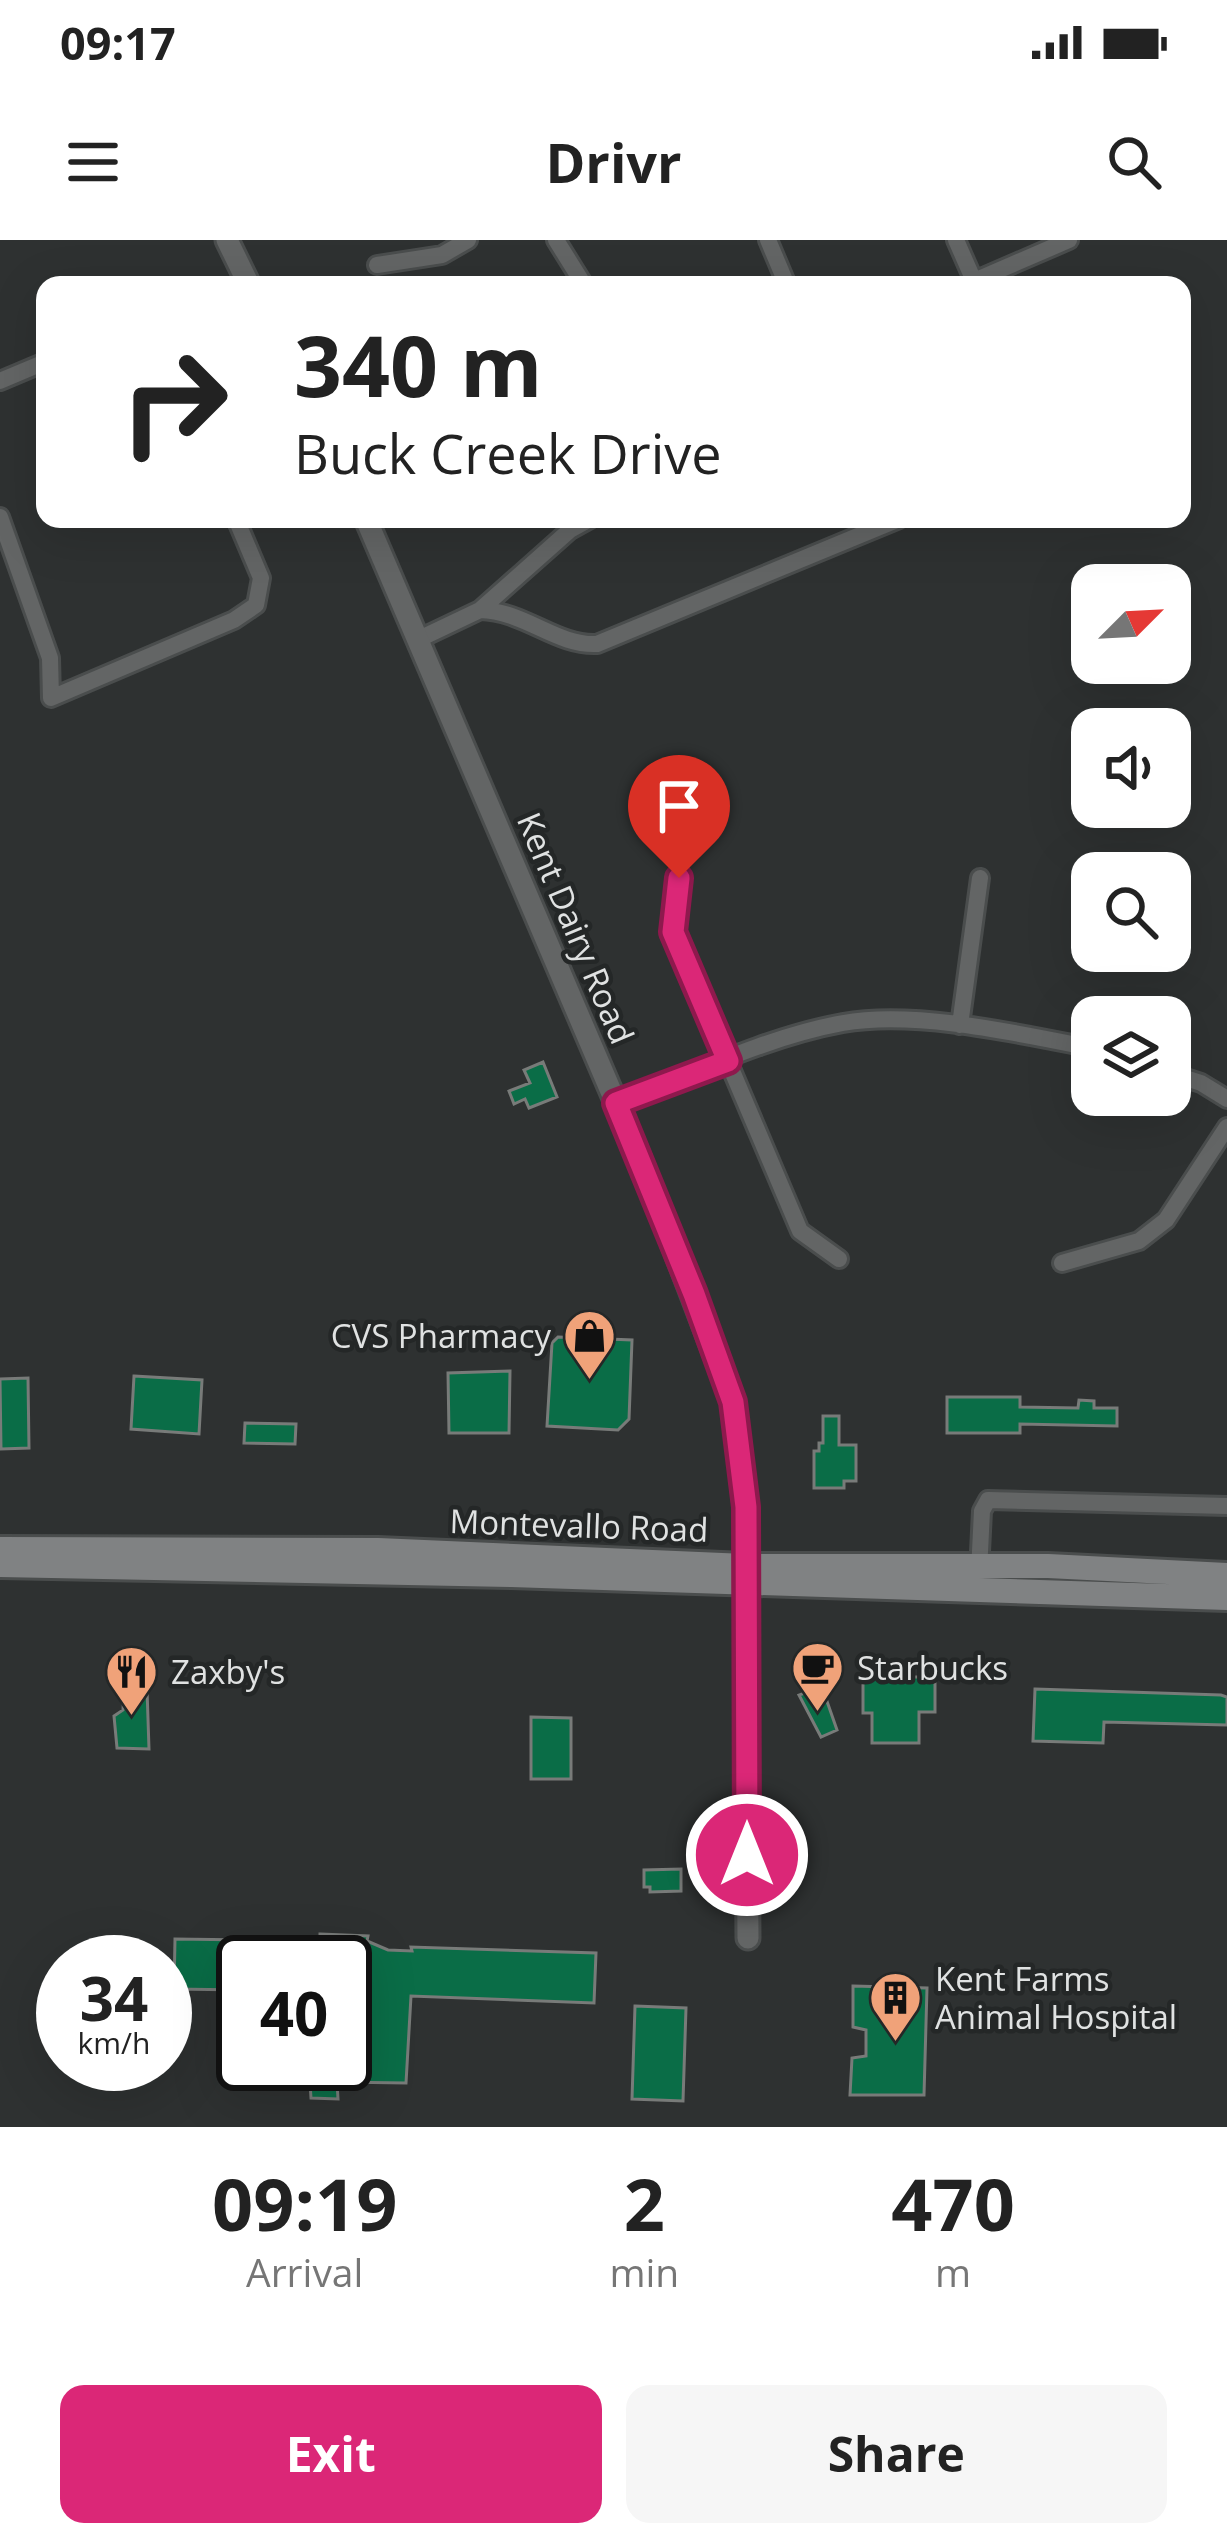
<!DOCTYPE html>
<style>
body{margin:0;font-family:"Open Sans",sans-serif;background:#f6f6f6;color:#222;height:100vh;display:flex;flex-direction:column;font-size:45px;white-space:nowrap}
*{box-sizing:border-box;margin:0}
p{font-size:39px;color:#767676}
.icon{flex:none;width:66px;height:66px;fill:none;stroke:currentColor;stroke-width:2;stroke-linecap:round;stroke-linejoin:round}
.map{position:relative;height:1887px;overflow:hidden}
.side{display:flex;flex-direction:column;background:#fff;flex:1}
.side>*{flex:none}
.banner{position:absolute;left:36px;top:36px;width:1155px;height:252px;border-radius:24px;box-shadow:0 12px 48px #0002;background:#fff;color:#222;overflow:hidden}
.needle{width:78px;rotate:66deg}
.controls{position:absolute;left:1071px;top:324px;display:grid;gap:24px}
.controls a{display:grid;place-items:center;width:120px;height:120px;border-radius:24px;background:#fff;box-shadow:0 12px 48px #0002;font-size:60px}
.speed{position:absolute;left:36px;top:1695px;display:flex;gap:24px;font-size:60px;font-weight:700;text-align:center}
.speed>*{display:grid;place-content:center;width:156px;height:156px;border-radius:50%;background:#fff;box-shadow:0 12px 48px #0002;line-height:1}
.speed small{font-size:30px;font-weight:400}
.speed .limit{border:6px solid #111;border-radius:18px;background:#fff;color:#111}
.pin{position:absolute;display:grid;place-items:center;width:102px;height:102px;color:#fff;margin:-123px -51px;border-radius:50% 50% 50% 0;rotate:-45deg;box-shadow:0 0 12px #0007}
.pin .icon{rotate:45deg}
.me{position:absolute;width:132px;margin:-66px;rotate:0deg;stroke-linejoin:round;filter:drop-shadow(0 0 9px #0008)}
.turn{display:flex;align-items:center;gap:42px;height:252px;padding:0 60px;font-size:54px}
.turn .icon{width:156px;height:156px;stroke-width:2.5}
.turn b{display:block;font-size:84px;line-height:102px}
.eta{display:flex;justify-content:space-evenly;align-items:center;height:204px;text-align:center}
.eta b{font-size:72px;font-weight:700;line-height:84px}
.primary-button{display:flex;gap:24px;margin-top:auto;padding:24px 60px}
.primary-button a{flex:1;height:138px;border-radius:24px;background:#db2777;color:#fff;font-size:48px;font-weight:700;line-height:138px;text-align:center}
.primary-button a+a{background:#f6f6f6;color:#222}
.status{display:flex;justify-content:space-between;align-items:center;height:84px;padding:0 60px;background:#fff;direction:ltr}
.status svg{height:33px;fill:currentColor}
header{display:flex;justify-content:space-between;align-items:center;height:156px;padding:0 60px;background:#fff;font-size:54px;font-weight:700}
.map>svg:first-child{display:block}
.building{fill:#0a6d47;stroke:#787b79;stroke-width:3}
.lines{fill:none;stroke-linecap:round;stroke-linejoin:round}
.minor-casing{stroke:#4a4d4d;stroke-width:22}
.tertiary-casing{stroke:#4a4d4d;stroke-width:27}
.secondary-casing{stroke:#4a4d4d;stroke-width:30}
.minor{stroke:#636565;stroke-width:16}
.tertiary{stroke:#636565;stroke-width:21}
.secondary{stroke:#808283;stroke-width:24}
.route-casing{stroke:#8e194d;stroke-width:30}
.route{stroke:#db2777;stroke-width:21}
.labels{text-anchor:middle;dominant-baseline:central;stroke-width:9;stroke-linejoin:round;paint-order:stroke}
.street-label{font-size:33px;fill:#e0e2e2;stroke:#242727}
.poi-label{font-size:33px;fill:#e0e2e2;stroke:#242727;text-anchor:start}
</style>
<div class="status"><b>09:17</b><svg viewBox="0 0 49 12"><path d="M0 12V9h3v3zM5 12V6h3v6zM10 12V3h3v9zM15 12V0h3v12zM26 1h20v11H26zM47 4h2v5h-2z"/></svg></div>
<header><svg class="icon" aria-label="menu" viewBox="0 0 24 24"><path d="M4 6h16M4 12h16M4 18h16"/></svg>Drivr<svg class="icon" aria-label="search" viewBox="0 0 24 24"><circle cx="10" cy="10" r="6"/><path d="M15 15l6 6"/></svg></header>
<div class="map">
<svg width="1227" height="1887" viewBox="0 0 1227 1887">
<rect width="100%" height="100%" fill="#2e3131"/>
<path class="building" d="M543,822L557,857L529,868L525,859L514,864L509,851L530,843L524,830Z
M558,1097L632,1100L629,1179L618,1190L547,1186L552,1103Z
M510,1131L509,1193H449L448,1133Z
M134,1136L202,1140L199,1194L131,1189Z
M28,1138L29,1208L1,1209L0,1139Z
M947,1157H1020V1167L1078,1168L1079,1160L1094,1161V1168H1117V1186L1020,1184V1193H947Z
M823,1176H839V1205H856V1241H844V1248H814V1211H819V1203H823Z
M245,1183L296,1184L295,1204L244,1203Z
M863,1437H935V1472H919V1503H872V1473H863Z
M822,1447L837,1490L821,1497L799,1455Z
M124,1448L147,1449L149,1509L117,1508L114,1476L123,1470Z
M1035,1449L1221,1455L1227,1457V1485L1104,1482L1103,1503L1033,1501Z
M531,1477L571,1478V1539H531Z
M681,1629V1651L650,1652V1647H644V1630Z
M320,1694L368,1696L367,1701L388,1710L412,1711L411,1707L596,1713L594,1763L411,1756L406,1843L337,1842L338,1859L311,1858L310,1842L240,1840V1824H345V1722H243V1750L174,1749L175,1699L249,1700L247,1705L313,1707L311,1699H320Z
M853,1746L927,1748L924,1855H850L852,1818L866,1816V1790L853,1787Z
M635,1766L686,1768L683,1861L632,1859Z"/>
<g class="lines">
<defs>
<path id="minor" d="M556,0L584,45
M768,0L787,45
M956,0L974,41L1069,0
M377,25L442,15L468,0
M0,141L45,122
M0,277L50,418L51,458L234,380L256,365L261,338L236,279
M480,370C525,371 556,406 597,404L899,279
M417,400L480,370L570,290L590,279
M679,638L673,692L800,991L839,1019
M960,785L980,638
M1170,833L1201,843L1227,859
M616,863C689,835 766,797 843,783C916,770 1020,794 1092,808
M1062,1023L1139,1001L1166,980L1227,887
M979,1332L982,1271L988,1260L1227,1266"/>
<path id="tertiary" d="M227,0L249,45
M366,279L640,919L733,1162L745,1267L748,1698"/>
<path id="secondary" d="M0,1309L378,1310L745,1326H1048L1227,1335
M0,1325L511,1335L1227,1358"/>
</defs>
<use href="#minor" class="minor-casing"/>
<use href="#tertiary" class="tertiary-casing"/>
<use href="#secondary" class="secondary-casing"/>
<use href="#minor" class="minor"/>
<use href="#tertiary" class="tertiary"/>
<use href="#secondary" class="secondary"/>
</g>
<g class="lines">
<defs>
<path id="route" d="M679,638L673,692L728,821L616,863L694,1054L733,1162L746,1267L747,1615"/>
</defs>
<use href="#route" class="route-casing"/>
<use href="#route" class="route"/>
</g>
<defs>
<symbol id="shop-pin" viewBox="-11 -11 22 30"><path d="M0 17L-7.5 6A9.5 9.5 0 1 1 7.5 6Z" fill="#f0a279" stroke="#242727"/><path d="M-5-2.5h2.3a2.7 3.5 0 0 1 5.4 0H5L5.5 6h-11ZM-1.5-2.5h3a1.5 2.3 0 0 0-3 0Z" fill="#111"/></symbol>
<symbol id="cafe-pin" viewBox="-11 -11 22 30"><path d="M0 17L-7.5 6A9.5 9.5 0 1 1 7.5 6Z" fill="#f0a279" stroke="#242727"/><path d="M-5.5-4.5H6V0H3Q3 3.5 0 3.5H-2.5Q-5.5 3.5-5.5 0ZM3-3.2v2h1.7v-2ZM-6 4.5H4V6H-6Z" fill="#111"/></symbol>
<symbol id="restaurant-pin" viewBox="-11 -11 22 30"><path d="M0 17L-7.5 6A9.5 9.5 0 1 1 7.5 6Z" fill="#f0a279" stroke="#242727"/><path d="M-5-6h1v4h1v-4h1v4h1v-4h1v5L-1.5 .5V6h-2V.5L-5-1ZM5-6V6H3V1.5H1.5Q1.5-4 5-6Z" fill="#111"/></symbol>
<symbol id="building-pin" viewBox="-11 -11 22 30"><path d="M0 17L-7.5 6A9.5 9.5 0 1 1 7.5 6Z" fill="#f0a279" stroke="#242727"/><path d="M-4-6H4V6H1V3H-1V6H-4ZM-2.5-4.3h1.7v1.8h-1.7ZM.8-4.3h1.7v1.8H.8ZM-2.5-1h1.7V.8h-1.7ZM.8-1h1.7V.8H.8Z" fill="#111"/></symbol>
</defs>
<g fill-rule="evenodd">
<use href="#shop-pin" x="560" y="1066" width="59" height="81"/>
<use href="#cafe-pin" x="788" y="1398" width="59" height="81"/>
<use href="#restaurant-pin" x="102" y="1402" width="59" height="81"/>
<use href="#building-pin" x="866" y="1728" width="59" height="81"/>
</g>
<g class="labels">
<g class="street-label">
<text transform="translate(576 688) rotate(67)">Kent Dairy Road</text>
<text transform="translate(579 1285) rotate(2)">Montevallo Road</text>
</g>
<g class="poi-label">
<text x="551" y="1095" text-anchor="end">CVS Pharmacy</text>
<text x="857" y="1427">Starbucks</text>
<text x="171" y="1431">Zaxby's</text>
<text x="935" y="1738">Kent Farms<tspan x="935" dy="38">Animal Hospital</tspan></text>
</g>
</g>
</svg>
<div class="controls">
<a><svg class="needle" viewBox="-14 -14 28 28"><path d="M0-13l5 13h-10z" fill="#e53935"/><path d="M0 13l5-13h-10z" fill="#767676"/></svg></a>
<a><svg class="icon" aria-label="sound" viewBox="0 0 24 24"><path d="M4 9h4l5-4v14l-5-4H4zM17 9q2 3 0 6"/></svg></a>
<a><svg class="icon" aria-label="search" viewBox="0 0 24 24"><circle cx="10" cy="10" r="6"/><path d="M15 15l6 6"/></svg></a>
<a><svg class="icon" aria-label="layers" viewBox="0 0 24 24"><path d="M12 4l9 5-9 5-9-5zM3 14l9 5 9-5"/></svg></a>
</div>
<div class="speed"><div>34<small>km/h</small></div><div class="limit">40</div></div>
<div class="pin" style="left:679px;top:638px;background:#d93025"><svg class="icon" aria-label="arrive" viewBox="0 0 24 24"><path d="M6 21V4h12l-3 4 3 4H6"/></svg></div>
<svg class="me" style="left:747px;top:1615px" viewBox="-20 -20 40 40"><circle r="17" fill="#db2777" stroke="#fff" stroke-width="3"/><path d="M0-11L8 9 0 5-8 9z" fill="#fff"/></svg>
<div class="banner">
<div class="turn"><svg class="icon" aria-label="right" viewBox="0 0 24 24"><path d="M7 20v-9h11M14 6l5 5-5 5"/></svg><div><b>340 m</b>Buck Creek Drive</div></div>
</div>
</div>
<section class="side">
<div class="eta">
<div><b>09:19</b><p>Arrival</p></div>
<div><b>2</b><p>min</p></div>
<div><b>470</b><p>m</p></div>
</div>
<div class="primary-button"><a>Exit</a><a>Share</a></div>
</section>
